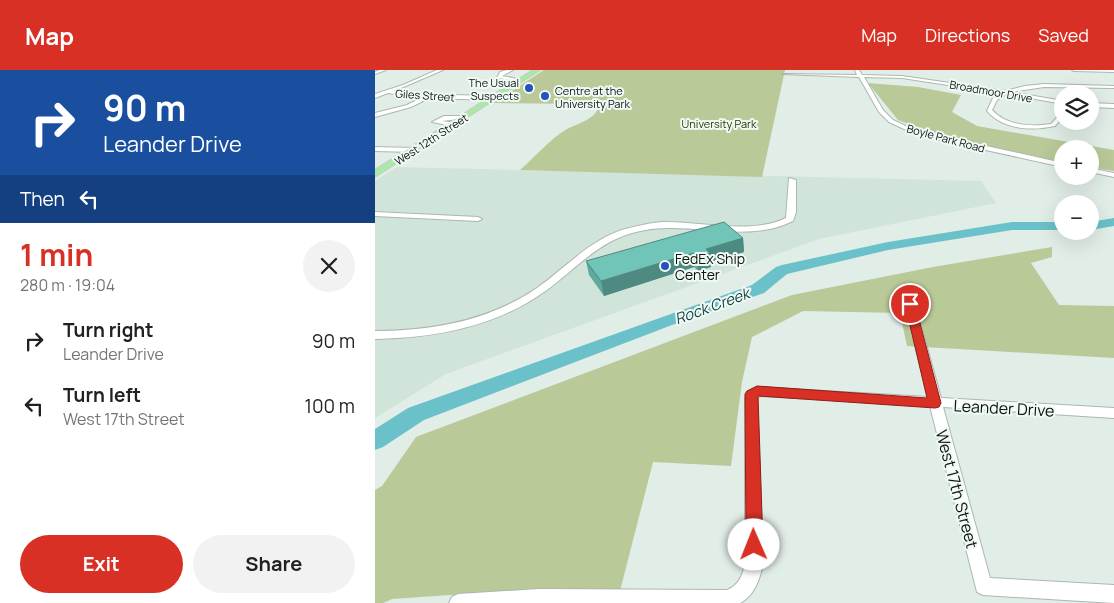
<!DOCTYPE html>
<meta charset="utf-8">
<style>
body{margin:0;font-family:Manrope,sans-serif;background:#f2f2f2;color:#202124;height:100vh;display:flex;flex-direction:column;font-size:19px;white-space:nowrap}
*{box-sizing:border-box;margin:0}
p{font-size:16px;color:#757577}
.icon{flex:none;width:28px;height:28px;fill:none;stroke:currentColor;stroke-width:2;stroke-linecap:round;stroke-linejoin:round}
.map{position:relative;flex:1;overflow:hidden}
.details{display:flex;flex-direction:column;background:#fff;width:375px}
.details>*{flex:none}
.banner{background:#1a4fa0;color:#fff;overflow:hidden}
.controls{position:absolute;left:679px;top:15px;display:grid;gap:10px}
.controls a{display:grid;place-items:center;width:45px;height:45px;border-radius:50%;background:#fff;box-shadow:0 5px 20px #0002;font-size:25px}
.pin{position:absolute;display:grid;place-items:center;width:42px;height:42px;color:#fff;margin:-21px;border:2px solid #fff;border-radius:50%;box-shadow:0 1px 5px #0007}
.me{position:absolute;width:55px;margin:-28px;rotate:359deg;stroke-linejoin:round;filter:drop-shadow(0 0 4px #0008)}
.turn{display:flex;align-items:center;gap:18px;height:105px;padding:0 20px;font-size:22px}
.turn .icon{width:65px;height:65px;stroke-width:2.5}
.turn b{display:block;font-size:35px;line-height:42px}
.then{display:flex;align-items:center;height:48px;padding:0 20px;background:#0003;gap:10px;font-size:19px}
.round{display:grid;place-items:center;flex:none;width:52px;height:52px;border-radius:26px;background:#f2f2f2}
.headline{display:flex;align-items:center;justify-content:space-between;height:85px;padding:0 20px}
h1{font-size:30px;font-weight:700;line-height:38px;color:#d93025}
.primary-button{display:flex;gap:10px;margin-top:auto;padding:10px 20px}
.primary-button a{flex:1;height:58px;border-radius:30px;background:#d93025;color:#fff;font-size:20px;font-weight:700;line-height:58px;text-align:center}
.primary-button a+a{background:#f2f2f2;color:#202124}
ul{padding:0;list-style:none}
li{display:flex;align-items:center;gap:15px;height:65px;padding:0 20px}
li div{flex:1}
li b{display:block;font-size:19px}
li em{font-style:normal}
header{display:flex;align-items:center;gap:30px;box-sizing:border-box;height:70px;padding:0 25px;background:#d93025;color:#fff}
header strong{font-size:24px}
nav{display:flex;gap:28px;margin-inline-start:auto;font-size:18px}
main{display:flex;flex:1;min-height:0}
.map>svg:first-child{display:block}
.built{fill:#d1e4da}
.green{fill:#b9c998}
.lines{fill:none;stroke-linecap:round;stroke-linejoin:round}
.river{fill:#6ac1c9;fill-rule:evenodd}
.minor-casing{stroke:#acb7b1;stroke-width:2}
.major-casing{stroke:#cacbca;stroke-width:2}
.minor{fill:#fff;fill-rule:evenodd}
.major{fill:#aae8a7;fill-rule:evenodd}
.wall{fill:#60a99e}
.shaded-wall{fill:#4e8a81}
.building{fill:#70c5b8;stroke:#4e8a81}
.route{fill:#d93025;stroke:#8d1f18}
.poi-dot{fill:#2452c0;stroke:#effaf4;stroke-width:2}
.labels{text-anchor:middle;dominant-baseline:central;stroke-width:4;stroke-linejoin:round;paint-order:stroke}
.far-poi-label{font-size:11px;fill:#0e1210;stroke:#effaf4;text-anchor:end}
.far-street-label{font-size:11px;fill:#0e1210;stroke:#effaf4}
.far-park-label{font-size:11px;fill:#2a3506;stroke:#effaf4}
.poi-label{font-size:14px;fill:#0e1210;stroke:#effaf4;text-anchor:start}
.water-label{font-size:15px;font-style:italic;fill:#194246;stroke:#effaf4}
.near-street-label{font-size:16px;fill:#0e1210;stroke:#effaf4}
</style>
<header>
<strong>Map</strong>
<nav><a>Map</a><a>Directions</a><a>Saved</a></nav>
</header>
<main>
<section class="details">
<div class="banner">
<div class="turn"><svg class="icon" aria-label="right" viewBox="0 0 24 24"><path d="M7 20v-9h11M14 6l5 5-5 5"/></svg><div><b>90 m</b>Leander Drive</div></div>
<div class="then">Then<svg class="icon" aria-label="left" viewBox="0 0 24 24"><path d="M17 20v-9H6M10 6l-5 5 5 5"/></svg></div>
</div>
<div class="headline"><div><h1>1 min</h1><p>280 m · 19:04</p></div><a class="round"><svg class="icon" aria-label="close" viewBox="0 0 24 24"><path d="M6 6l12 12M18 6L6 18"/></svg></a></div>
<ul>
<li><svg class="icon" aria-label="right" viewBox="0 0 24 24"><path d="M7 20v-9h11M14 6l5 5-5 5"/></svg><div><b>Turn right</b><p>Leander Drive</p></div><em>90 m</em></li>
<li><svg class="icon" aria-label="left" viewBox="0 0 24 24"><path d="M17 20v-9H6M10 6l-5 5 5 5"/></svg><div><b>Turn left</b><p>West 17th Street</p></div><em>100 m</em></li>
</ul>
<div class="primary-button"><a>Exit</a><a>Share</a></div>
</section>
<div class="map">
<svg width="739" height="533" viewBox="0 0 739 533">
<rect width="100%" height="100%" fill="#e1ede7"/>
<path class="built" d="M22,97L606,111L621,133L444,169L71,304L0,348V111Z"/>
<path class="green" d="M169,0H410L387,107L145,100C160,87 175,69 192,59C202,54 224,48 224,34L118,33Z
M493,13L543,17L586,25L577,42L602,56L739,80V101L715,97V79H688L687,92L566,66L523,50Z
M677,177V187L656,193L684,235L739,236V288L532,276L525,243L428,241L377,267L367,312L356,396L278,392L245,521H133L17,529L8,533H0V420L7,416L41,367L417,225L558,197Z"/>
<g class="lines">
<path class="river" d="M739,148V156L715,160V152Z
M637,152H688V160H637L513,180L412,204L389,223L297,255L49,350L8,377L0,380V359L33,338L377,215L401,197L407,195L513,172Z"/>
<defs>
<path id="minor" d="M5,0H11L0,4V2Z
M62,0H68L19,21L37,24L118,26L121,28L118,30L54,28L36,37L0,47V43L32,35L46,28L13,23L0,28V24L28,15Z
M132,0H138L127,6L148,10L146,11L122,8L125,2Z
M480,0H484L487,5L527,6L630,21L650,16L669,14L739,16V18L669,17L636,22L688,31V34L632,24L622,30L617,40C632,56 656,57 676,54L688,41V47L680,56C657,61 629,60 612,41L618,28L626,23L527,8L489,7L508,40L518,50L533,57L566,66L688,93V97L565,70L529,59L514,52L504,42L484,7L407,4L482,5Z
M697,0H739V2L699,1Z
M715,33L739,34V38L715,37Z
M69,46H88L91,48L67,51L80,53L78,56L57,52Z
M0,77L38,78L41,80L38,82L0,81Z
M715,98L739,103V107L715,102Z
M414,108L421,110V142L418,151C368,176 309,147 257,163C221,173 199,201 169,222C120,257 59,268 0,269V261C57,261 114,251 162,218C192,197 214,170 250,159C262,156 275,153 287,152C325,151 376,165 411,148Z
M0,142L103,147L107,149L103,151L0,146Z
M535,231L540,234L566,328L739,338V348L568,337L615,508L739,515V533L608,525L602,522L555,336L385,326L382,329L388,493C385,509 380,525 365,533H74L77,527L83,524L164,519L352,520C364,515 368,505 370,493V329L372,322L382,317L553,327L530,234Z"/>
<path id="major" d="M158,0H165L0,107V100Z"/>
</defs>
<use href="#minor" class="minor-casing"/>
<use href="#major" class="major-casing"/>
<use href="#minor" class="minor"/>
<use href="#major" class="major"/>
</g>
<path class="wall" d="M368,168L369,182L335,192L336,197L323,201L319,197L229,226L214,205L211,191Z"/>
<path class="shaded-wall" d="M368,168L369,182L335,192L336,197L323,201L322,187L331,179Z
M318,183L319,197L229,226L226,211Z"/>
<path class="building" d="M349,152L368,168L331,179L335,183L322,187L318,183L226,211L211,191Z"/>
<path class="route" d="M535,230L540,234L566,333L564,337L560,338L383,326L388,475L385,481L379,483L373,481L371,475L370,324L372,321L382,316L552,328L530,234Z"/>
<g class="poi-dot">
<circle cx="154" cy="18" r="5"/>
<circle cx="170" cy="26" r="5"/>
<circle cx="290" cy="196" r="5"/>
</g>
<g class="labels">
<g class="far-poi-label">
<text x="144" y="12">The Usual<tspan x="144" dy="13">Suspects</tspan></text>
<text x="180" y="20" text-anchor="start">Centre at the<tspan x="180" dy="13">University Park</tspan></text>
</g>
<g class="far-street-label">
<text transform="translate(616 21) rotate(10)">Broadmoor Drive</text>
<text transform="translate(50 25) rotate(4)">Giles Street</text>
<text transform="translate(571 68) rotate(15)">Boyle Park Road</text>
<text transform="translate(56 69) rotate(-33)">West 12th Street</text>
</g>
<g class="far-park-label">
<text x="344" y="53">University Park</text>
</g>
<g class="poi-label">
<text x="300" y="188">FedEx Ship<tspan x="300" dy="16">Center</tspan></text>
</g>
<g class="water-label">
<text transform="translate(337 236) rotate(-20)">Rock Creek</text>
</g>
<g class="near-street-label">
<text transform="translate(629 338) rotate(3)">Leander Drive</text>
<text transform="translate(582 419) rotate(75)">West 17th Street</text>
</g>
</g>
</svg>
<div class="controls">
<a><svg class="icon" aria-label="layers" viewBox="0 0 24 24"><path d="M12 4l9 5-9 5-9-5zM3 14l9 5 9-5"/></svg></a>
<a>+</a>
<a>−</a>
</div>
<div class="pin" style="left:535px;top:234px;background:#d93025"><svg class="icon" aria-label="arrive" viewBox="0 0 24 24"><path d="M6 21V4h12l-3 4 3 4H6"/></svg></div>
<svg class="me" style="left:379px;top:475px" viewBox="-20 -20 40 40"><circle r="19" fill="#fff"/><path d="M0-13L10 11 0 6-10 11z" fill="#d93025"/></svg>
</div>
</main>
